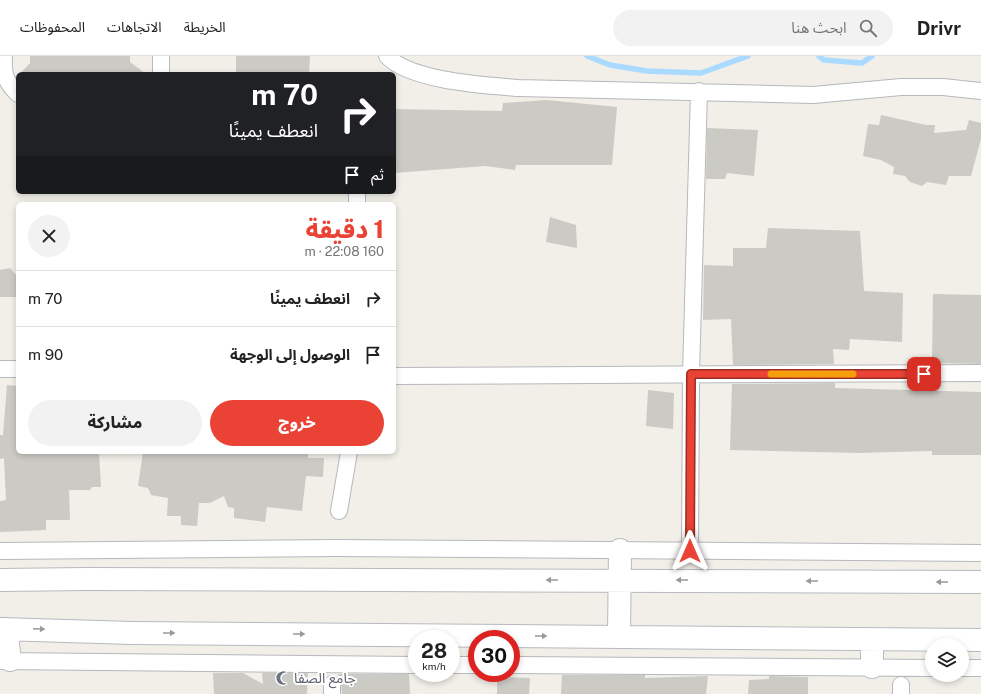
<!DOCTYPE html>
<html lang="ar">
<meta charset="utf-8">
<style>
body{margin:0;font-family:"Public Sans","Noto Sans Arabic",sans-serif;background:#f2f2f2;color:#222;direction:rtl;height:100vh;display:flex;flex-direction:column;font-size:15px;white-space:nowrap}
*{box-sizing:border-box;margin:0}
p{font-size:13px;color:#767676}
.icon{flex:none;width:22px;height:22px;fill:none;stroke:currentColor;stroke-width:2;stroke-linecap:round;stroke-linejoin:round}
.map{position:relative;flex:1;overflow:hidden;direction:ltr}
.panel{position:absolute;left:16px;top:146px;width:380px;height:252px;display:flex;flex-direction:column;background:#fff;border-radius:6px;box-shadow:0 2px 6px #0003;direction:rtl}
.panel>*{flex:none}
.hud{position:absolute;left:16px;top:16px;width:380px;height:122px;border-radius:6px;box-shadow:0 2px 6px #0003;direction:rtl;background:#202124;color:#fff;overflow:hidden}
.fabs{position:absolute;left:925px;top:582px;display:grid;gap:8px}
.fabs a{display:grid;place-items:center;width:44px;height:44px;border-radius:50%;background:#fff;box-shadow:0 2px 6px #0003;font-size:20px}
.speed{position:absolute;left:408px;top:574px;display:flex;gap:8px;font-size:20px;font-weight:700;text-align:center}
.speed>*{display:grid;place-content:center;width:52px;height:52px;border-radius:50%;background:#fff;box-shadow:0 2px 6px #0003;line-height:1}
.speed small{font-size:10px;font-weight:400}
.speed .limit{border:6px solid #d22;background:#fff;color:#111}
.pin{position:absolute;display:grid;place-items:center;width:34px;height:34px;color:#fff;margin:-17px;border-radius:8px;box-shadow:0 2px 6px #0006}
.me{position:absolute;width:44px;margin:-22px;rotate:0deg;stroke-linejoin:round;filter:drop-shadow(0 0 3px #0008)}
.turn{display:flex;align-items:center;gap:14px;height:84px;padding:0 12px;font-size:18px}
.turn .icon{width:52px;height:52px;stroke-width:2.5}
.turn b{display:block;font-size:28px;line-height:34px}
.then{display:flex;align-items:center;height:38px;padding:0 12px;background:#0003;gap:8px;font-size:15px}
.round{display:grid;place-items:center;flex:none;width:42px;height:42px;border-radius:21px;background:#f2f2f2}
.summary{display:flex;align-items:center;justify-content:space-between;height:68px;padding:0 12px}
h1{font-size:24px;font-weight:800;line-height:30px;color:#ea4335}
.cta{display:flex;gap:8px;margin-top:auto;padding:8px 12px}
.cta a{flex:1;height:46px;border-radius:24px;background:#ea4335;color:#fff;font-size:16px;font-weight:800;line-height:46px;text-align:center}
.cta a+a{background:#f2f2f2;color:#222}
ul{padding:0;list-style:none}
li{display:flex;align-items:center;gap:12px;height:56px;padding:0 12px;border-top:1px solid #e0e0e0}
li div{flex:1}
li b{display:block;font-size:15px}
li em{font-style:normal}
header{display:flex;align-items:center;gap:24px;box-sizing:border-box;height:56px;padding:0 20px;background:#fff;border-bottom:1px solid #e0e0e0}
header strong{font-size:19px}
nav{display:flex;gap:22px;margin-inline-start:auto;font-size:14px}
.search{width:280px;height:36px;background:#f2f2f2;display:flex;align-items:center;gap:10px;box-sizing:border-box;padding:0 14px;border-radius:22px;color:#767676;font-size:15px}
.map>svg:first-child{display:block}
.lines{fill:none;stroke-linecap:round;stroke-linejoin:round}
.stream{stroke:#aadaff;stroke-width:5.5}
.building{fill:#cccac5}
.minor-casing{stroke:#b5b8bc;stroke-width:18}
.secondary-casing{stroke:#b6babf;stroke-width:24}
.minor{stroke:#fff;stroke-width:16}
.secondary{stroke:#fff;stroke-width:22}
.oneway{fill:#979a9d}
.route-casing{stroke:#982c22;stroke-width:10}
.route{stroke:#ea4335;stroke-width:7}
.slow{stroke:#f59e0b;stroke-width:7}
.labels{text-anchor:middle;dominant-baseline:central;stroke-width:4;stroke-linejoin:round;paint-order:stroke}
.worship-label{font-size:14px;fill:#5b616d;stroke:#fff;text-anchor:start}
</style>
<header>
<strong>Drivr</strong>
<div class="search"><svg class="icon" aria-label="search" viewBox="0 0 24 24"><circle cx="10" cy="10" r="6"/><path d="M15 15l6 6"/></svg>ابحث هنا</div>
<nav><a>الخريطة</a><a>الاتجاهات</a><a>المحفوظات</a></nav>
</header>
<div class="map">
<svg width="981" height="638" viewBox="0 0 981 638">
<rect width="100%" height="100%" fill="#f1efe8"/>
<g class="lines">
<path class="stream" d="M587,0L610,9L647,15L701,17L748,0
M819,0L824,4L862,7L872,0"/>
</g>
<path class="building" d="M30,0H130V6L146,18H20L30,7Z
M236,0H310L309,18H236Z
M547,44L617,51L612,109H516L515,114L485,110L394,117V53L502,55L503,47Z
M881,59L926,69H935L934,77L966,74L969,64L981,67V83L971,120H949L946,129L927,126L922,130L910,126L905,120L893,118L894,111L881,104L863,100L868,68L879,69Z
M707,72L758,74L754,120L727,117L725,123H706Z
M550,161L576,169L577,192L546,186Z
M768,172L860,175L864,235L903,237L902,286L850,283L849,294L833,293L834,308L733,309L731,263L703,264L704,209L733,210V192H766Z
M10,212L18,221V241H0V214Z
M933,238L981,239V308L932,307Z
M835,327V332L981,336V399H932V395L858,397L730,394L732,328Z
M7,329L18,330V396H99L101,431H92L90,434H69L70,464H46V474L0,476V445L6,444L4,402L0,403V379H3Z
M648,334L674,337L673,373L646,370Z
M143,396H308V402H324L323,421L306,420L302,455L267,451L265,466L234,462V452L228,451L224,440L210,447H199L197,470L181,469V460H167L168,442L151,439L148,432L138,430Z
M213,617H243L263,628L262,617H308L307,638H214Z
M338,618H409L410,638H342L341,628Z
M562,619H645V622L708,620L706,638H561Z
M769,620L808,621V638H748L749,624L769,623Z
M497,621L530,622L529,638H497Z"/>
<g class="lines">
<defs>
<path id="minor" d="M4,0C3,17 5,26 18,38
M387,0C410,25 484,29 518,32L813,39L901,31H943L981,35
M161,18V0
M357,136V148
M0,313H18
M394,320L981,317
M339,455L349,396
M0,495L336,492L981,497
M690,495L691,318L699,35
M0,605L417,609
M451,609H477
M511,609L932,612
M962,612H981
M332,628V638
M901,629V638"/>
<path id="secondary" d="M0,524L87,523L981,526
M0,573L132,577L981,584
M6,573L10,604
M619,580L620,494
M872,611V583"/>
</defs>
<use href="#minor" class="minor-casing"/>
<use href="#secondary" class="secondary-casing"/>
<use href="#minor" class="minor"/>
<use href="#secondary" class="secondary"/>
</g>
<defs><path id="oneway-solid" d="M-6-.8H1V-3.2L6.5 0L1 3.2V.8H-6Z"/></defs>
<g class="oneway">
<use href="#oneway-solid" transform="translate(552 524) rotate(-180)"/>
<use href="#oneway-solid" transform="translate(682 524) rotate(-180)"/>
<use href="#oneway-solid" transform="translate(812 525) rotate(-180)"/>
<use href="#oneway-solid" transform="translate(942 526) rotate(-180)"/>
<use href="#oneway-solid" transform="translate(39 573) rotate(3)"/>
<use href="#oneway-solid" transform="translate(169 577)"/>
<use href="#oneway-solid" transform="translate(299 578)"/>
<use href="#oneway-solid" transform="translate(541 580)"/>
</g>
<g class="lines">
<defs>
<path id="route" d="M690,495L691,318H924"/>
</defs>
<use href="#route" class="route-casing"/>
<use href="#route" class="route"/>
<path class="slow" d="M771,318H853"/>
</g>
<defs>
<symbol id="mosque-bare" viewBox="-9 -9 18 18"><path d="M3.5-4.9A6 6 0 1 0 3.5 4.9A5 5 0 1 1 3.5-4.9Z" fill="#6b7280" stroke="#fff" stroke-width="2.5" paint-order="stroke"/></symbol>
</defs>
<g fill-rule="evenodd">
<use href="#mosque-bare" x="273" y="612" width="20" height="20"/>
</g>
<g class="labels">
<g class="worship-label">
<text x="294" y="622">جامع الصفا</text>
</g>
</g>
</svg>
<div class="fabs">
<a><svg class="icon" aria-label="layers" viewBox="0 0 24 24"><path d="M12 4l9 5-9 5-9-5zM3 14l9 5 9-5"/></svg></a>
</div>
<div class="speed"><div>28<small>km/h</small></div><div class="limit">30</div></div>
<div class="pin" style="left:924px;top:318px;background:#d93025"><svg class="icon" aria-label="arrive" viewBox="0 0 24 24"><path d="M6 21V4h12l-3 4 3 4H6"/></svg></div>
<svg class="me" style="left:690px;top:495px" viewBox="-20 -20 40 40"><path d="M0-17L14 15 0 8-14 15z" fill="#ea4335" stroke="#fff" stroke-width="4"/></svg>
<div class="hud">
<div class="turn"><svg class="icon" aria-label="right" viewBox="0 0 24 24"><path d="M7 20v-9h11M14 6l5 5-5 5"/></svg><div><b>70 m</b>انعطف يمينًا</div></div>
<div class="then">ثم<svg class="icon" aria-label="arrive" viewBox="0 0 24 24"><path d="M6 21V4h12l-3 4 3 4H6"/></svg></div>
</div>
<section class="panel">
<div class="summary"><div><h1>1 دقيقة</h1><p>160 m · 22:08</p></div><a class="round"><svg class="icon" aria-label="close" viewBox="0 0 24 24"><path d="M6 6l12 12M18 6L6 18"/></svg></a></div>
<ul>
<li><svg class="icon" aria-label="right" viewBox="0 0 24 24"><path d="M7 20v-9h11M14 6l5 5-5 5"/></svg><div><b>انعطف يمينًا</b></div><em>70 m</em></li>
<li><svg class="icon" aria-label="arrive" viewBox="0 0 24 24"><path d="M6 21V4h12l-3 4 3 4H6"/></svg><div><b>الوصول إلى الوجهة</b></div><em>90 m</em></li>
</ul>
<div class="cta"><a>خروج</a><a>مشاركة</a></div>
</section>
</div>
